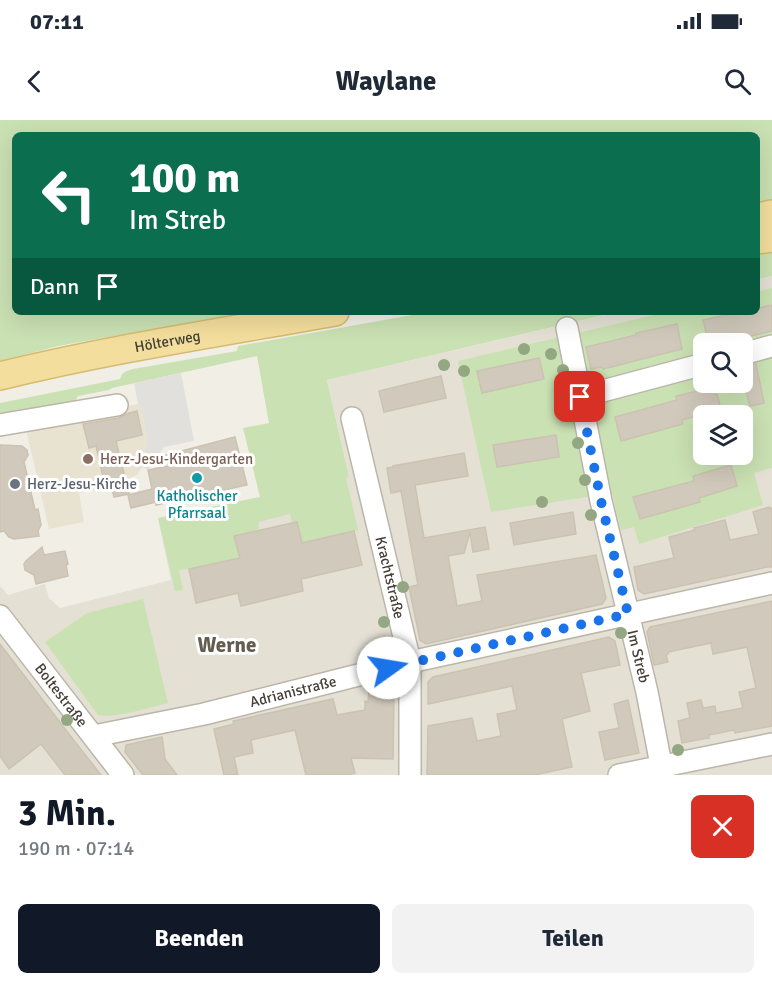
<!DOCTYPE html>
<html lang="de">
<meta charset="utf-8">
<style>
body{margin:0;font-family:Signika,sans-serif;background:#f2f2f3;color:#1f2937;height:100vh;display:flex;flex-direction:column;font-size:22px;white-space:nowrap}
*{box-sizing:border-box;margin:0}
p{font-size:20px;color:#747a83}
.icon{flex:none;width:33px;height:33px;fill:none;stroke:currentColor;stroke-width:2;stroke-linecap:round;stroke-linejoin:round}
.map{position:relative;height:655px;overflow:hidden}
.side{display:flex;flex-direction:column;background:#fff;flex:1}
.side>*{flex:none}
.guide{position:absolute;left:12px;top:12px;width:748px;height:183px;border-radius:9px;box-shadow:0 6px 24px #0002;background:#0b6e4f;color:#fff;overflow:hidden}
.tools{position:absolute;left:693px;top:213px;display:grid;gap:12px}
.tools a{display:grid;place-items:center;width:60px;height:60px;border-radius:9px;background:#fff;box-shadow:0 6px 24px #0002;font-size:30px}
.pin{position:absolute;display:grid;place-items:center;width:51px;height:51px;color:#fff;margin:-26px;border-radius:12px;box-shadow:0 3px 9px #0006}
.me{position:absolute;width:66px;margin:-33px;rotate:77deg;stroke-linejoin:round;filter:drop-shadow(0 0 4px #0008)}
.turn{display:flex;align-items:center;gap:21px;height:126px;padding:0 18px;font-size:27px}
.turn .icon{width:78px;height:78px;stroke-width:2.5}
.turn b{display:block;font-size:42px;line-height:51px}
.then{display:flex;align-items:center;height:57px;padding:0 18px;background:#0003;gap:12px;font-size:22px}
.round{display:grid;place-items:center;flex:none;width:63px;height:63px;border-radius:9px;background:#f2f2f3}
.headline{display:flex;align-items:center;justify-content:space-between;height:102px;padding:0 18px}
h1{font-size:36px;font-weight:700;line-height:45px;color:#111827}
.action{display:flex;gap:12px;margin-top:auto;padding:12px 18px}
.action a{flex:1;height:69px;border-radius:9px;background:#111827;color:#fff;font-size:24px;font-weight:700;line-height:69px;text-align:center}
.action a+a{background:#f2f2f3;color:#1f2937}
.status{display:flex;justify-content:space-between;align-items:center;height:42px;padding:0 30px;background:#fff;direction:ltr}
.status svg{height:16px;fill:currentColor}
header{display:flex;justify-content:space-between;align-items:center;height:78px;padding:0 18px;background:#fff;font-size:27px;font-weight:700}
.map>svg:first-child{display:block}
.residential{fill:#e4e0d4;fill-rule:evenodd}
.education{fill:#e8e3d1}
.green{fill:#cae1b3;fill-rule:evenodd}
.parking{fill:#e2e0dd}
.building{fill:#d1cabc;stroke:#cbc2b1;stroke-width:1.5}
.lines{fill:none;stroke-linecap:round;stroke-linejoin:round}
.minor-casing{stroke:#bbb6a9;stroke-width:24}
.major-casing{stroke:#d5bb6f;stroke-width:30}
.minor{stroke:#fff;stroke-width:21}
.major{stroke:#f3de9d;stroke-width:27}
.tree{fill:#92a782}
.route{stroke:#1a73e8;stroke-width:10;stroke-dasharray:0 18}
.education-dot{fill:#8d6e63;stroke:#fff;stroke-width:2}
.culture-dot{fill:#0f9aa8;stroke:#fff;stroke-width:2}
.worship-dot{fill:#6b7280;stroke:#fff;stroke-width:2}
.labels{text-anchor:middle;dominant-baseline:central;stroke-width:6;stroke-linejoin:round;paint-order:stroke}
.street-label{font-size:15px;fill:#433e36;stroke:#fff}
.education-label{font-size:15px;fill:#785e54;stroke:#fff;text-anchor:start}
.worship-label{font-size:15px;fill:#5b616d;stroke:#fff;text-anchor:start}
.culture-label{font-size:15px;fill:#0d838f;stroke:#fff}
.district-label{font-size:21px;font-weight:bold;fill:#645c4e;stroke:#fff}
</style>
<div class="status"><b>07:11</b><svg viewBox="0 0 49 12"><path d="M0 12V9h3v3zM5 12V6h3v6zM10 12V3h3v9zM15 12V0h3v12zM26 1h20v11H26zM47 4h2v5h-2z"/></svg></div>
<header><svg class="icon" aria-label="back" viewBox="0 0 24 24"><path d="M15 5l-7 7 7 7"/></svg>Waylane<svg class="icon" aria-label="search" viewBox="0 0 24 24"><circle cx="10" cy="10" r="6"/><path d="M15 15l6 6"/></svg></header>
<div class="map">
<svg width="772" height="655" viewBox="0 0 772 655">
<rect width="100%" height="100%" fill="#f1eee6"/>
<path class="residential" d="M772,156V655H0V466L8,475L45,464L49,478L60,488L171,460L158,398L261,377L349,356L327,260L618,192H758V159ZM704,224H742V262H704ZM704,296H742V334H704Z"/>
<path class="education" d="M138,284L141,286L147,320L142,347L137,355L126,360L106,365V368L79,373L84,402L49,409L26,309L75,296Z"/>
<path class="green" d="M0,0H772V81L763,83L762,81L758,82V15H15V192H247L58,226L0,241Z
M772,131V156L758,159V133Z
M772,168V348L754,353L763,385L639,424L634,407L621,410L612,373L491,392L458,241L667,192H758V171ZM704,224H742V262H704ZM704,296H742V334H704Z
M429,192H617L327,260L349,357L346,358L358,410L302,423L297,402H292L290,394L258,402L259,409L235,416L240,438L189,449L179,450L183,470L175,471L158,398L260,377L243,308L269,303L257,236L112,268L109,270L78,276L70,290L0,302V283L120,259C122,252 126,251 133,249L237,231L238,226Z
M143,479L168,583C151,587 114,599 98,595L45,522L87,493Z"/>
<path class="parking" d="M181,253L194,321L164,327L148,350L142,347L147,320L141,286L138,284L134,263Z"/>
<path class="building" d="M772,185V211L716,224H709L703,200L740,192H758V188Z
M677,204L682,229L603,249L602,247L591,249L586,227L636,215V213Z
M539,238L544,259L482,273L477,251Z
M756,244L764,283L750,286L742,256V246Z
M441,256L446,278L384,292L379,271Z
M715,267L721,289L682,300L683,304L621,321L615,297L677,280L676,276Z
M137,291L142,315L116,321L129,374L114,377L111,364L105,365L96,326L89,328L83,304L119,298L126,294Z
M556,315L559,337L497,347L493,325Z
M235,317L247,365L156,385V382L131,388L128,375L152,369L148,350L168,346L166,335Z
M0,325L22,326L27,330L28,335L24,342L35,390L38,389L41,405L38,411L39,416L14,419L9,417L4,411L0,412Z
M464,333L468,356L415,365L424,418L485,407L489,429L473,432L470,412L464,433L448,436L457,486L482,481L477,455L596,435L606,478L602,484L426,524L420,520L409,467L418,465L401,371L391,373L387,348L393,347V346Z
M731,345L737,366L699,378L700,382L640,399L633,377L694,361L693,356Z
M769,387V388H772V447H767L644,474L638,470L634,447L674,438L669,417L695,410L694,408L725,400L730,420L759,414L753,392Z
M573,392L576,414L514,425L510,403Z
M297,402L302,423L354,411L362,445L301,459L303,471L241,486L238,473L196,483L189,449L240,438L234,416Z
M42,427L44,435L65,431L68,444L66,445L68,456L36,464L34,455L25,450L24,444L26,441Z
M772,481V606L735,613L734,610L709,615V618L682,623L678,601L690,598L687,583L701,580L703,588L715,586L716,593L743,588L739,572L756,568L747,527L713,534L711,523L668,532V534L666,535L668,542L654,545L647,512L650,507Z
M609,517L615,521L620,545L581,553L590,591L562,599L572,647L534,655H427L428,606L472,598L477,621L501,616L497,594L517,590L512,566L428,584V562L433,557Z
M0,524L72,618L101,655H65L41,624L9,649L0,636Z
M390,566L394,572L393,639L351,638L355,653L348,655H306L295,610L251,620L253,633L234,637L238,655H224L214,609L234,604L233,601L333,579L337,595L365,590V581L368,582L369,571Z
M628,580L639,633L605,640L599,612L619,608L614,584Z
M162,617L165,639L177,655H143L125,632L126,625Z"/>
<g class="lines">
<defs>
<g id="minor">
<path id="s1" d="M567,208L601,381L647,572L663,655"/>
<path d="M742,234L772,226"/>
<path d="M580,277L704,244"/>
<path id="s2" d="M352,298L410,542V655"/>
<path d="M0,305L117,285"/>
<path id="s3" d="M0,496L123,655"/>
<path id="s4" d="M94,616L204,594L410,542L772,463"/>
<path d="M619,655L772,624"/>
</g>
<g id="major">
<path d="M758,97L772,94"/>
<path d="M758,120L772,118"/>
<path id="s5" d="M0,256C110,229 223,212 335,192"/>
</g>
</defs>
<use href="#minor" class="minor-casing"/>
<use href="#major" class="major-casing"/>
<use href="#minor" class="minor"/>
<use href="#major" class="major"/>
</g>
<g class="tree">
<circle cx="524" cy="229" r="6"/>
<circle cx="551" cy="234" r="6"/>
<circle cx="444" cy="245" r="6"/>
<circle cx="563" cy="250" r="6"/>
<circle cx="464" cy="251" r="6"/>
<circle cx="578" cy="323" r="6"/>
<circle cx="585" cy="360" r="6"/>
<circle cx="542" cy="382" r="6"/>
<circle cx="591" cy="395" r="6"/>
<circle cx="403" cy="467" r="6"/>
<circle cx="384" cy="502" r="6"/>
<circle cx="621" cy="513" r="6"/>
<circle cx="67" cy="600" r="6"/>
<circle cx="678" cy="630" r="6"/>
</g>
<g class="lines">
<path class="route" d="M388,548L628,494L601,381L580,277"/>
</g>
<circle class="education-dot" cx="88" cy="339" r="6"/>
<circle class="culture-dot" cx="197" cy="358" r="6"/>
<circle class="worship-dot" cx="15" cy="364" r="6"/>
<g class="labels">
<g class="street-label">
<text stroke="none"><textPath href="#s5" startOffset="171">Hölterweg</textPath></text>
<text stroke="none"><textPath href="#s2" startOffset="164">Krachtstraße</textPath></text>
<text stroke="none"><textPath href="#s1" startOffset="336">Im Streb</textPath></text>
<text stroke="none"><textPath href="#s4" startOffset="204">Adrianistraße</textPath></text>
<text stroke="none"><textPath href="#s3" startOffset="100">Boltestraße</textPath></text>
</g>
<g class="education-label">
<text x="100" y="339">Herz-Jesu-Kindergarten</text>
</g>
<g class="worship-label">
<text x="27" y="364">Herz-Jesu-Kirche</text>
</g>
<g class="culture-label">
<text x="197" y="376">Katholischer<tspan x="197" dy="17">Pfarrsaal</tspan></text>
</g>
<g class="district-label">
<text x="227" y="525">Werne</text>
</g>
</g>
</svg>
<div class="tools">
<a><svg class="icon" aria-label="search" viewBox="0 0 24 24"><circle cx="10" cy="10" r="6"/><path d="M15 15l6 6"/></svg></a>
<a><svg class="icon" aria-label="layers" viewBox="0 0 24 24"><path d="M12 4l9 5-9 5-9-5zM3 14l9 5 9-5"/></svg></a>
</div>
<div class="pin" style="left:580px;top:277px;background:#d93025"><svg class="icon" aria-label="arrive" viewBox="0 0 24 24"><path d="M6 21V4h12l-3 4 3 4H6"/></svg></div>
<svg class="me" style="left:388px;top:548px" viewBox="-20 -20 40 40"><circle r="19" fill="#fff"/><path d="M0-13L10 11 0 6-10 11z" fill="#1a73e8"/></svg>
<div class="guide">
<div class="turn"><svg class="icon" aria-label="left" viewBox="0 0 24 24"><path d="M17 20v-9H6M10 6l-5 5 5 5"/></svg><div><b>100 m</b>Im Streb</div></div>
<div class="then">Dann<svg class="icon" aria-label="arrive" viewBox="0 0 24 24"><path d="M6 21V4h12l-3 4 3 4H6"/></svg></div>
</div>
</div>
<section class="side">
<div class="headline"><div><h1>3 Min.</h1><p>190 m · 07:14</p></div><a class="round" style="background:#d93025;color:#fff"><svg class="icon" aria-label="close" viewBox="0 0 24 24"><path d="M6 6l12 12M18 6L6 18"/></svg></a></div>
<div class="action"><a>Beenden</a><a>Teilen</a></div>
</section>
